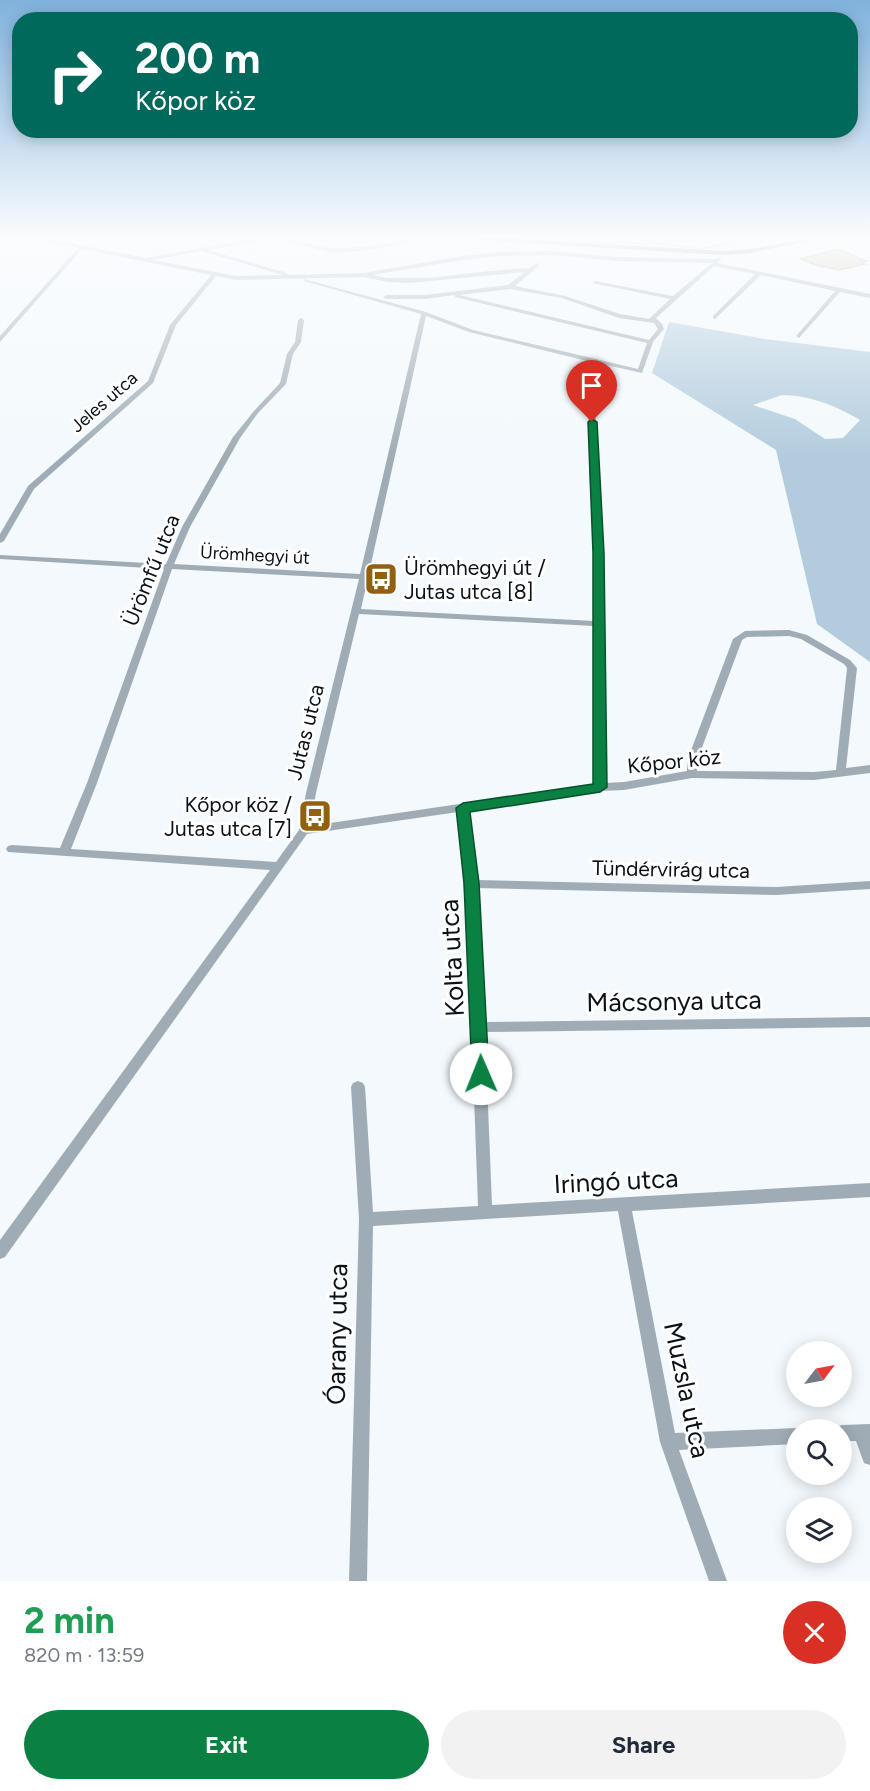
<!DOCTYPE html>
<meta charset="utf-8">
<style>
body{margin:0;font-family:Figtree,sans-serif;background:#f2f2f3;color:#1f2937;height:100vh;display:flex;flex-direction:column;font-size:22px;white-space:nowrap}
*{box-sizing:border-box;margin:0}
p{font-size:20px;color:#747a83}
.icon{flex:none;width:33px;height:33px;fill:none;stroke:currentColor;stroke-width:2;stroke-linecap:round;stroke-linejoin:round}
.map{position:relative;height:1581px;overflow:hidden}
.details{display:flex;flex-direction:column;background:#fff;flex:1}
.details>*{flex:none}
.top-card{position:absolute;left:12px;top:12px;width:846px;height:126px;border-radius:24px;box-shadow:0 3px 15px #0003;background:#00695c;color:#fff;overflow:hidden}
.needle{width:39px;rotate:58deg}
.buttons{position:absolute;left:786px;top:1341px;display:grid;gap:12px}
.buttons a{display:grid;place-items:center;width:66px;height:66px;border-radius:50%;background:#fff;box-shadow:0 3px 15px #0003;font-size:30px}
.pin{position:absolute;display:grid;place-items:center;width:51px;height:51px;color:#fff;margin:-62px -26px;border-radius:50% 50% 50% 0;rotate:-45deg;box-shadow:0 0 6px #0007}
.pin .icon{rotate:45deg}
.me{position:absolute;width:66px;margin:-33px;rotate:359deg;stroke-linejoin:round;filter:drop-shadow(0 0 4px #0008)}
.turn{display:flex;align-items:center;gap:21px;height:126px;padding:0 24px;font-size:27px}
.turn .icon{width:78px;height:78px;stroke-width:2.5}
.turn b{display:block;font-size:42px;line-height:51px}
.round{display:grid;place-items:center;flex:none;width:63px;height:63px;border-radius:32px;background:#f2f2f3}
.headline{display:flex;align-items:center;justify-content:space-between;height:102px;padding:0 24px}
h1{font-size:36px;font-weight:700;line-height:45px;color:#1e9e55}
.action{display:flex;gap:12px;margin-top:auto;padding:12px 24px}
.action a{flex:1;height:69px;border-radius:36px;background:#0b8043;color:#fff;font-size:24px;font-weight:700;line-height:69px;text-align:center}
.action a+a{background:#f2f2f3;color:#1f2937}
.map>svg:first-child{display:block}
.green{fill:#b2ccde;fill-rule:evenodd}
.lines{fill:none;stroke-linecap:round;stroke-linejoin:round}
.stream{stroke:#85afcd;stroke-width:1.5}
.building{fill:#cdb9a0;stroke:#a08d76;stroke-width:1.5}
.minor{fill:#a0acb5;fill-rule:evenodd}
.major{fill:#586e7c;fill-rule:evenodd}
.route{fill:#0b8043;stroke:#07532c;stroke-width:1.5}
.labels{text-anchor:middle;dominant-baseline:central;stroke-width:6;stroke-linejoin:round;paint-order:stroke}
.far-street-label{font-size:18px;fill:#091219;stroke:#fff}
.poi-label{font-size:21px;fill:#091219;stroke:#fff;text-anchor:start}
.street-label{font-size:21px;fill:#091219;stroke:#fff}
.near-street-label{font-size:26px;fill:#091219;stroke:#fff}
</style>
<div class="map">
<svg width="870" height="1581" viewBox="0 0 870 1581">
<rect width="100%" height="100%" fill="#f3f9fd"/>
<path class="green" d="M669,322L765,339L870,352V662L817,624L776,450L652,373ZM782,395C809,395 837,406 860,420L843,438L825,439L795,419L753,405Z"/>
<g class="lines">
<path class="stream" d="M482,236H546L595,242L667,244L701,249L763,236"/>
</g>
<path class="building" d="M838,249L866,261L861,262L865,264L839,270L816,265L800,259Z"/>
<g class="lines">
<path class="minor" d="M24,236H33L146,258L262,237L288,238L332,249L369,246L429,236L430,238L369,250L332,253L288,242L262,241L208,250L287,273V275L364,273L456,257L498,252L553,251L616,257L715,259L719,257L722,259L717,263L870,294V298L840,292L799,338L796,336L797,335L835,291L761,275L715,319L713,318V316L755,274L714,266L656,318L662,324L664,329L653,342L642,373L593,362L590,374L598,436L597,469L602,553L603,622L604,624L603,626L605,783L624,782L687,771V761L733,639L745,631L789,630L807,635L850,660L857,668L846,768L870,765V773L814,780L692,778L624,790L600,791L469,810L476,880L776,887L870,881V889L776,895L476,888L485,1022L870,1017V1027L485,1032L492,1205L870,1183V1197L632,1211L675,1433L796,1428L800,1430H796V1444L679,1450L727,1581H709L660,1442L618,1211L373,1226L367,1581H349L359,1219L351,1087L353,1083L358,1081L363,1083L365,1087L373,1212L478,1206L469,959L458,812L307,834L5,1257L0,1259V1240L270,870L8,852L6,849L8,846L12,845L60,848L87,783L164,569L0,559V555L166,564L182,527L233,437L254,411L280,383L287,354L295,342L298,320L301,318L304,320L301,342L293,354L286,384L258,413L240,438L190,527L174,564L360,574L421,314L304,281V279L426,312L473,330L638,369L647,343L455,297V295L425,299H386L383,297L386,295H425L508,285L525,272L408,283L388,282L365,277L237,280L216,276L176,325L153,383L34,489L4,541L0,543V534L28,486L148,381L170,325L211,275L82,249L0,342V336L78,248ZM201,251L283,275L237,276L153,260ZM553,255L616,261L712,263L673,296L595,281L592,283L670,299L649,319L620,314L565,296L515,286L539,266V264L537,263L529,268L490,271L429,278H388L372,275L456,261L498,256ZM510,289L562,298L619,318L654,323L658,329L649,340L459,295ZM426,316L469,332L587,361L584,374L590,436L589,469L594,553V621L361,609ZM172,569L359,579L306,793L299,830L276,862L71,849L97,783ZM359,614L594,626L595,784L310,826L316,793ZM789,636L801,639L844,664L847,668L836,770L814,772L697,771V761L742,640L747,637Z
M584,236L678,239L723,236H739L678,243L587,238Z
M870,1424V1465L864,1463L856,1441H842V1430H835L836,1427L842,1425Z"/>
<path class="major" d="M341,236H469L723,251L750,249L820,236H831L750,253L723,255L460,239L344,238Z"/>
</g>
<linearGradient id="sky" x2="0" y2="1"><stop stop-color="#80b2dd"/><stop offset="0.52" stop-color="#fafcfe"/><stop offset="1" stop-color="#fafcfe" stop-opacity="0"/></linearGradient>
<rect width="870" height="457" fill="url(#sky)"/>
<path class="route" d="M592,419L597,422L604,553L607,787L600,792L470,812L479,883L489,1074L487,1079L481,1081L475,1079L472,1074L464,883L456,808L463,803L593,784V553L588,422Z"/>
<defs>
<symbol id="bus-square" viewBox="-11 -11 22 22"><rect x="-9" y="-9" width="18" height="18" rx="4" fill="#926110" stroke="#fff"/><path d="M-5-6H5V4H4V6H2V4H-2V6H-4V4H-5ZM-3.5-4V0h7V-4ZM-3.5 1.2v1.5H-2V1.2ZM2 1.2v1.5H3.5V1.2Z" fill="#fff"/></symbol>
</defs>
<g fill-rule="evenodd">
<use href="#bus-square" x="362" y="560" width="38" height="38"/>
<use href="#bus-square" x="296" y="797" width="38" height="38"/>
</g>
<g class="labels">
<g class="far-street-label">
<text transform="translate(104 402) rotate(-41)">Jeles utca</text>
<text transform="translate(255 555) rotate(3)">Ürömhegyi út</text>
</g>
<g class="poi-label">
<text x="404" y="567">Ürömhegyi út /<tspan x="404" dy="24">Jutas utca [8]</tspan></text>
<text x="292" y="804" text-anchor="end">Kőpor köz /<tspan x="292" dy="24">Jutas utca [7]</tspan></text>
</g>
<g class="street-label">
<text transform="translate(151 570) rotate(-68)">Ürömfű utca</text>
<text transform="translate(305 732) rotate(-76)">Jutas utca</text>
<text transform="translate(674 761) rotate(-6)">Kőpor köz</text>
<text transform="translate(671 869) rotate(1)">Tündérvirág utca</text>
</g>
<g class="near-street-label">
<text transform="translate(452 958) rotate(-93)">Kolta utca</text>
<text transform="translate(674 1001) rotate(-1)">Mácsonya utca</text>
<text transform="translate(616 1181) rotate(-3)">Iringó utca</text>
<text transform="translate(337 1334) rotate(-89)">Óarany utca</text>
<text transform="translate(687 1390) rotate(78)">Muzsla utca</text>
</g>
</g>
</svg>
<div class="buttons">
<a><svg class="needle" viewBox="-14 -14 28 28"><path d="M0-13l5 13h-10z" fill="#e53935"/><path d="M0 13l5-13h-10z" fill="#747a83"/></svg></a>
<a><svg class="icon" aria-label="search" viewBox="0 0 24 24"><circle cx="10" cy="10" r="6"/><path d="M15 15l6 6"/></svg></a>
<a><svg class="icon" aria-label="layers" viewBox="0 0 24 24"><path d="M12 4l9 5-9 5-9-5zM3 14l9 5 9-5"/></svg></a>
</div>
<div class="pin" style="left:592px;top:422px;background:#d93025"><svg class="icon" aria-label="arrive" viewBox="0 0 24 24"><path d="M6 21V4h12l-3 4 3 4H6"/></svg></div>
<svg class="me" style="left:481px;top:1074px" viewBox="-20 -20 40 40"><circle r="19" fill="#fff"/><path d="M0-13L10 11 0 6-10 11z" fill="#0b8043"/></svg>
<div class="top-card">
<div class="turn"><svg class="icon" aria-label="right" viewBox="0 0 24 24"><path d="M7 20v-9h11M14 6l5 5-5 5"/></svg><div><b>200 m</b>Kőpor köz</div></div>
</div>
</div>
<section class="details">
<div class="headline"><div><h1>2 min</h1><p>820 m · 13:59</p></div><a class="round" style="background:#d93025;color:#fff"><svg class="icon" aria-label="close" viewBox="0 0 24 24"><path d="M6 6l12 12M18 6L6 18"/></svg></a></div>
<div class="action"><a>Exit</a><a>Share</a></div>
</section>
